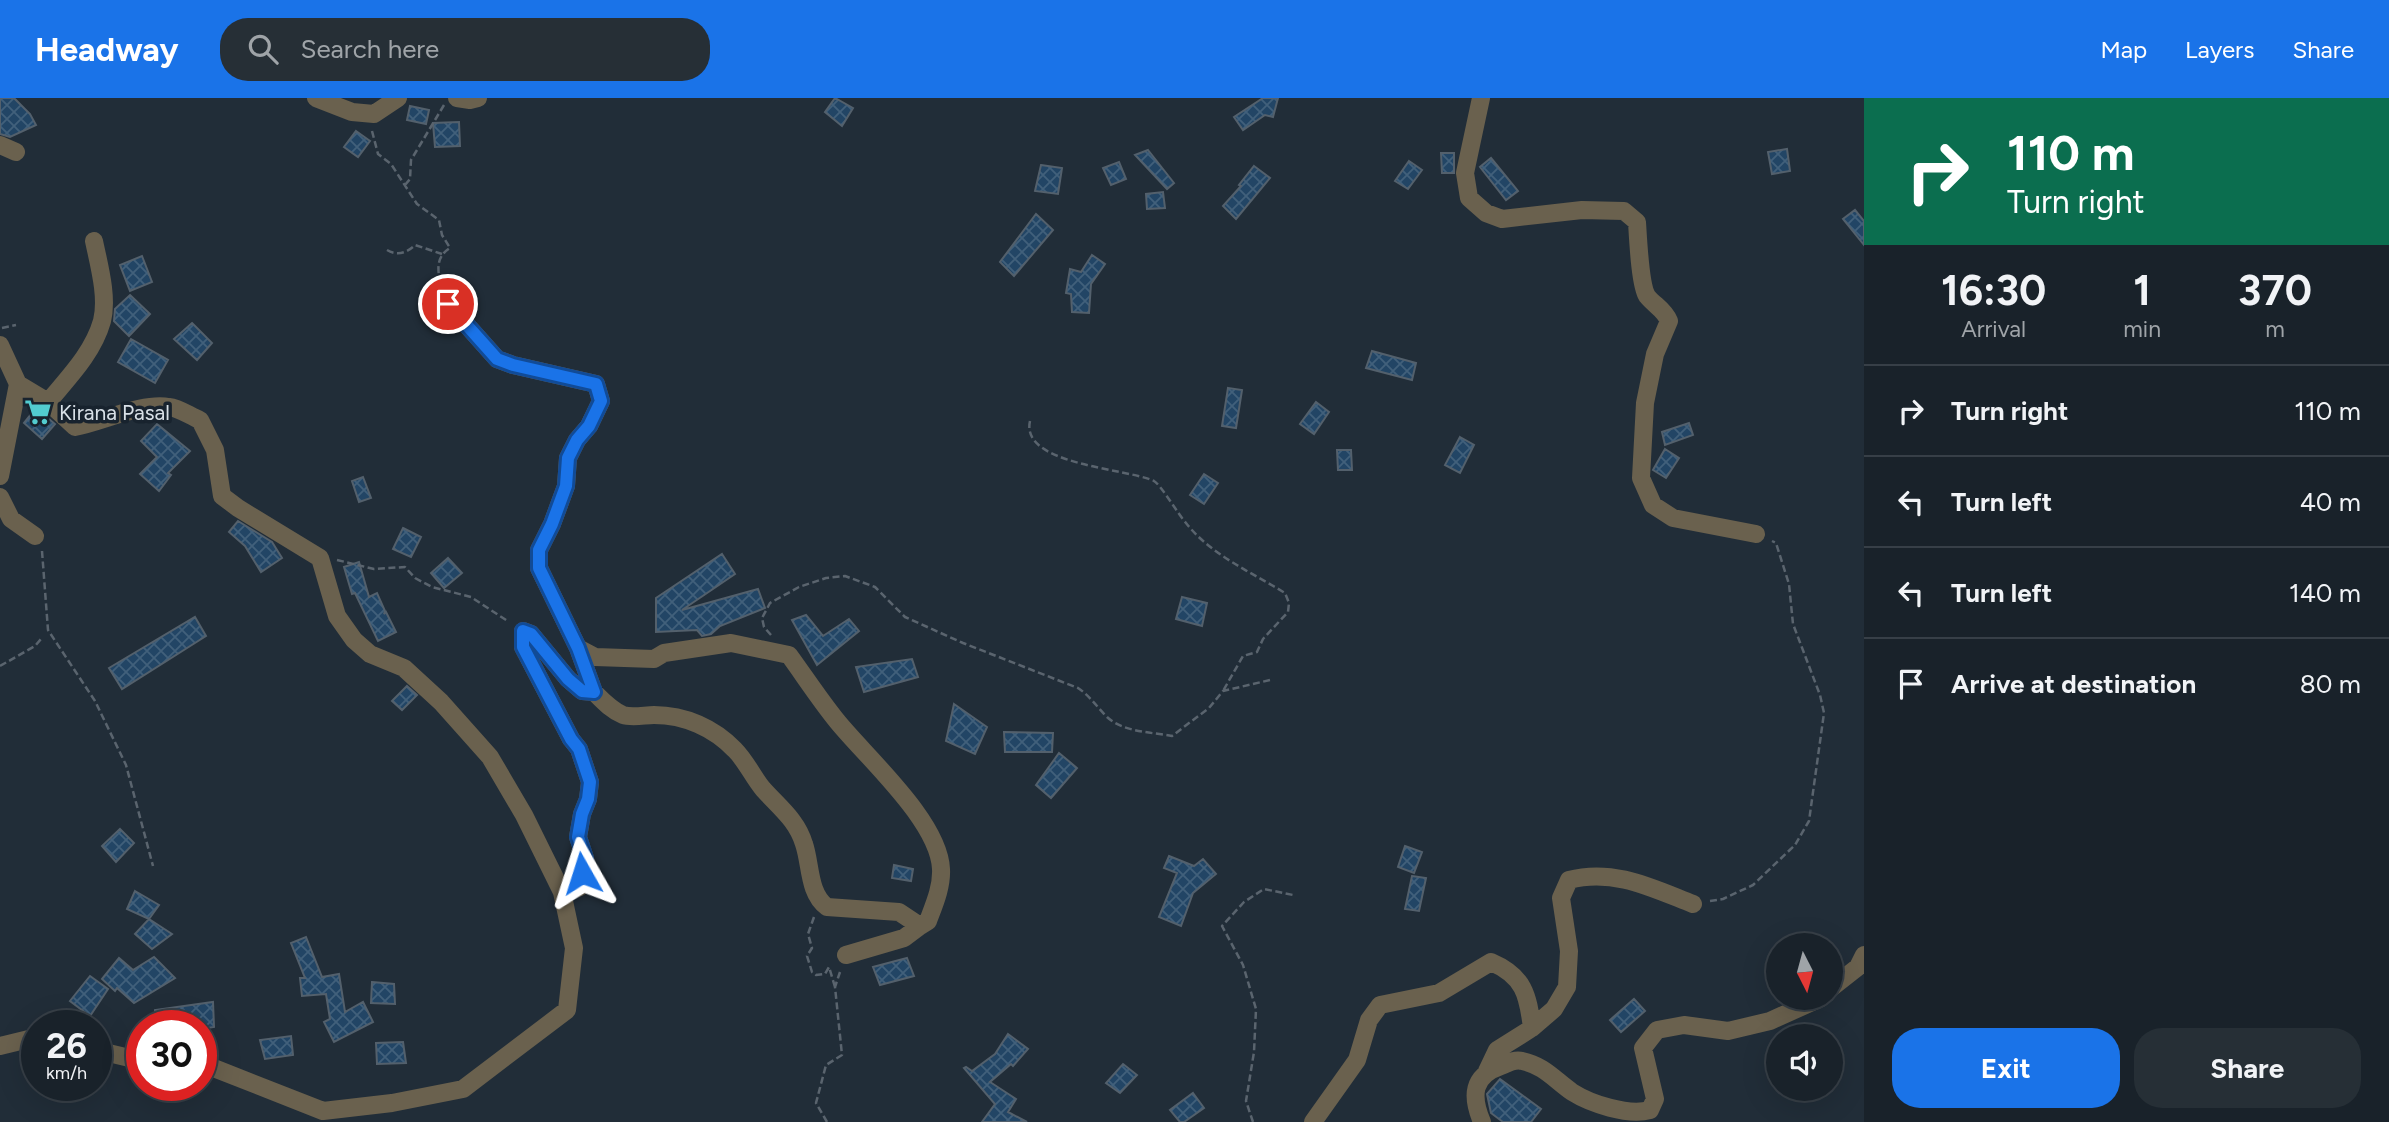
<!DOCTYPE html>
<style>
body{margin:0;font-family:Figtree,sans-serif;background:#262f36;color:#f1f3f6;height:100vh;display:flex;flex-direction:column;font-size:26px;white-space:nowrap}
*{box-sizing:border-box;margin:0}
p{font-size:23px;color:#9fa4a8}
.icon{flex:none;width:38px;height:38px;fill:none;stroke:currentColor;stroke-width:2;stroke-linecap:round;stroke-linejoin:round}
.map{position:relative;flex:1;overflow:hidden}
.panel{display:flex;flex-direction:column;background:#19222a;width:525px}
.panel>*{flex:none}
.guide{background:#0b6e4f;color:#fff;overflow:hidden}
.needle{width:46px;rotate:174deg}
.buttons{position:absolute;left:1766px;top:835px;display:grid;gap:14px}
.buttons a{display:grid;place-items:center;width:77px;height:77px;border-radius:50%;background:#19222a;box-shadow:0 7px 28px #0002,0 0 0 2px #373f47;font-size:35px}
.speed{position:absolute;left:21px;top:912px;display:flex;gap:14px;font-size:35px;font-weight:700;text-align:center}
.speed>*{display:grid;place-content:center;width:91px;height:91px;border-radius:50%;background:#19222a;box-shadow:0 7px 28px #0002,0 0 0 2px #373f47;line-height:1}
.speed small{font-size:18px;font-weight:400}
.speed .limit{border:10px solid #d22;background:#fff;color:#111}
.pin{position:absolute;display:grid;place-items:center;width:60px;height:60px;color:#fff;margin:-30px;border:4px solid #fff;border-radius:50%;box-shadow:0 2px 7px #0007}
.me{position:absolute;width:77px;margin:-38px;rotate:354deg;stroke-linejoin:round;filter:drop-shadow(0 0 5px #0008)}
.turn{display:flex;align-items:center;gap:24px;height:147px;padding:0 28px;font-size:32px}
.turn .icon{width:91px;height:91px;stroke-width:2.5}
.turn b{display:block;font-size:49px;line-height:60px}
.eta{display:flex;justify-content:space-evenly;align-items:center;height:119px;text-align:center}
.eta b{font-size:42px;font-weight:700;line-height:49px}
.cta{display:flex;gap:14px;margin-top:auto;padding:14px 28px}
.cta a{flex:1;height:80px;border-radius:28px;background:#1a73e8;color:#fff;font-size:28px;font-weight:700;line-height:80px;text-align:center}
.cta a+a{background:#262f36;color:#f1f3f6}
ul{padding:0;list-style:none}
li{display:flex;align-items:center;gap:21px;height:91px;padding:0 28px;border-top:2px solid #373f47}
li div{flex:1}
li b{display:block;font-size:26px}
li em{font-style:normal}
header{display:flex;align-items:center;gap:42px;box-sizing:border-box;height:98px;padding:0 35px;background:#1a73e8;color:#fff}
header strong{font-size:33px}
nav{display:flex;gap:38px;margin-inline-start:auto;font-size:24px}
.search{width:490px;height:63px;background:#262f36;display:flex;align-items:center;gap:18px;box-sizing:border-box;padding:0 24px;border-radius:28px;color:#9fa4a8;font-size:26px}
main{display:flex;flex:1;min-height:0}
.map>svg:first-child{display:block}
.building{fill:url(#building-cross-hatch);stroke:#53606c;stroke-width:2}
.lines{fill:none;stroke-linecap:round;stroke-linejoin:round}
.path{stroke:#5a646e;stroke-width:2.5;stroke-dasharray:7 3.5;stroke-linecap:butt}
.minor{stroke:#6a614e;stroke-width:18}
.route-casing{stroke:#114b97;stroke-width:18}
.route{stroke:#1a73e8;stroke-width:12}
.labels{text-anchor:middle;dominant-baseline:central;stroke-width:7;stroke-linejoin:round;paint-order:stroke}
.poi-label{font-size:21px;fill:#d8e0e7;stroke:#18232e;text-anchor:start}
</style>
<header>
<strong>Headway</strong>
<div class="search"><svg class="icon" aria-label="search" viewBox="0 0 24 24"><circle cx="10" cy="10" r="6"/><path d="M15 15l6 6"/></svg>Search here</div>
<nav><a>Map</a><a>Layers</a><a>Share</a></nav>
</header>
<main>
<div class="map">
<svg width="1864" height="1024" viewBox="0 0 1864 1024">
<defs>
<pattern id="building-cross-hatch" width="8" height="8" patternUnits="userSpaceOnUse" patternTransform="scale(1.75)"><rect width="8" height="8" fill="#224565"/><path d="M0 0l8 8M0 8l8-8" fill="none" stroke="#41607b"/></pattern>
</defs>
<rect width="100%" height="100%" fill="#212d38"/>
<path class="building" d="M0,0H14L30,16L36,27L10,39L0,36Z
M835,0L853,10L842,28L825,14Z
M1263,0H1278L1273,19L1265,17L1243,32L1234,19Z
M410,8L429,12L426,26L407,22Z
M459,24L460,48L435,49L433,25Z
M356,33L370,43L358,59L344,49Z
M1787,51L1790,73L1772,76L1768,54Z
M1148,52L1174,85L1167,91L1135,57Z
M1441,55H1454V75H1442Z
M1491,60L1518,93L1506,102L1480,69Z
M1409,63L1422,72L1408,91L1395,83Z
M1119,64L1126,81L1111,87L1103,70Z
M1041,67L1062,70L1058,96L1035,93Z
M1254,68L1270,80L1236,121L1223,108L1241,88L1239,87Z
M1163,94L1165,110L1147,111L1146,96Z
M1855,112L1864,123V147L1843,121Z
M1036,116L1053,132L1014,178L1000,164Z
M1092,157L1105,166L1091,186L1089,215L1072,214L1071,196L1066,195L1070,171L1081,174Z
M142,158L152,184L130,193L120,167Z
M130,197L150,216L129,238L114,223L115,211Z
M192,225L212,245L197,262L174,241Z
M131,241L168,262L155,285L118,264Z
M1372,253L1416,265L1412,282L1366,270Z
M1228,290L1242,292L1236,330L1222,328Z
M1316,304L1329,314L1314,336L1300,326Z
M36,310L55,326L42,341L24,325Z
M1689,325L1693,337L1665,347L1662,334Z
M157,326L190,353L168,375L171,377L159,393L140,376L157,359L141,343Z
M1460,339L1474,347L1460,375L1445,367Z
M1665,351L1679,360L1666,380L1653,372Z
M1337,352H1351L1352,372H1338Z
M1204,376L1218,385L1204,406L1190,397Z
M363,379L371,400L359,404L352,383Z
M238,423L272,444L282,460L261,474L245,448L229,434Z
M403,430L421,439L411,459L393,451Z
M722,456L735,476L682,512L758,491L765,510L720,528L711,536L702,538L697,532L656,534V500Z
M448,460L462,475L444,490L431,475Z
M359,464L369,499L377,495L385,513L384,516L386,514L396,534L378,543L355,495L352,496L344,469Z
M1182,499L1207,505L1202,528L1176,521Z
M806,517L823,538L849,521L859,533L817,567L792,522Z
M195,519L206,538L122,591L109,570Z
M912,561L918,579L864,594L856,569Z
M407,588L417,597L402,612L392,603Z
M954,606L987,629L975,656L946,643Z
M1004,634L1053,635L1052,654H1005Z
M1059,655L1077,670L1051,700L1036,687Z
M120,731L134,745L116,764L102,748Z
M1405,748L1422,754L1414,775L1398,769Z
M1169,758L1194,768L1203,761L1216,776L1193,795L1181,828L1159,819L1177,775L1164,770Z
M894,767L913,771L911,783L892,780Z
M1412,778L1426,780L1419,813L1405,811Z
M135,793L159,807L149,821L127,811Z
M149,821L172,836L152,851L135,836Z
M306,839L322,879L339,876L345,914L363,904L373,924L334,944L324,924L330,921L326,896L302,898L300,880H305L291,845Z
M154,859L175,880L134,905L117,890L115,893L102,881L119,860L133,872Z
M907,860L914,878L880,887L873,869Z
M90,878L108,891L90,918L70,903Z
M372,884L394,886L395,906L371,905Z
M1634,901L1645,913L1621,934L1610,922Z
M213,904L214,929L201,931V928H156L155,912Z
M1008,936L1028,951L1013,968L1011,966L990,984L1016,1001L1008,1014L1027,1024H982L995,1006L964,970L966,969L972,973L995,956Z
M291,938L293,957L265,961L260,942Z
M403,944L406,965L377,966L376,945Z
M1123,966L1137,977L1120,995L1106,985Z
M1500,981L1541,1011L1531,1024H1503L1491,1015L1487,996Z
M1193,995L1204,1010L1184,1024H1180L1170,1012Z"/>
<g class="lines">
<path class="path" d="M372,33L378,56L391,66L417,106L439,122L442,137L450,150C434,160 438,175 442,192
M405,87L410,81L411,62L444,7
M387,152C397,158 407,155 415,147L442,156
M2,230L16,227
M1030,323C1020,367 1126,370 1154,383C1161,387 1178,416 1186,425C1211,457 1251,474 1285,495L1289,505L1288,514L1263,541L1257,554L1243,558L1223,593
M42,453L48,532L95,603L126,667L153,768
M337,462L374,471L405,469L415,480L432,489L471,499L509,524
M771,537L764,529L762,520L770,505L799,489L826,480L845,478L875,489L905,519L963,545L1078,590C1090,598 1097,609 1107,619C1123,634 1150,634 1172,638L1209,610L1223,593L1270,582
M0,568L35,548L41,541
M1710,803L1723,801L1753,787L1795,747L1809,723L1824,615L1820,597L1793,526L1789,486L1776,445L1772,443
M814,819L808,836L812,850L807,858L812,874L816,877L825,876L829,869L835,889
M827,1024L816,1005L826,967L842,957L835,889L840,874
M1253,1024L1246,1003L1254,954L1256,911L1243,867L1222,828L1244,804L1264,791L1293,797"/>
<path class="minor" d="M316,0L352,14L374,16L398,0
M457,0L470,2L478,0
M1481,0L1465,75L1469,100L1486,115L1502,121L1582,112L1624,113L1637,124C1638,139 1640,187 1647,198C1655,208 1664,211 1669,223L1655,256L1645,305L1641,380L1653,407L1673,420L1756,436
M0,47L16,54
M448,206L497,261L513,267L596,286L601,303L589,328L577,342L568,360L566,388L552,426L539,452V470L578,550L594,594
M0,247L18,286L48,304L75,329C102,324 142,304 169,309C179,310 190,318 200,322L215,352L222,398L238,410L320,460L337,518L354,542L370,556L404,570L441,604L490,659L524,717L562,794L574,850L567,912L463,991L392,1005L323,1013L201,965
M48,304C68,280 93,255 102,223C108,199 99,167 94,143
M0,378L18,286
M0,399L11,421L35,438
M578,550L595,559L654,561L664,555L731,545L789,557C805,579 820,602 837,623C866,659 939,723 941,771C942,789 934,807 928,823L920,828
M562,794L580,789L585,760L578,739L582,716L588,701L590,684L579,651L571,641L523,549V533L531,536L568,581L582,593L594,594C603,603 611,612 623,617C632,620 645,617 654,617C685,617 714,630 735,652C746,663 753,679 763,691C779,709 797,722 804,746C811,766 808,795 827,809L899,814L920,828L904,840L846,857
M1830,891L1858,869L1864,857
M0,948L37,939
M96,952L142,963
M1487,973L1497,952L1532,930L1554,911L1567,889L1569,853L1561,800L1569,782C1613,770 1652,790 1693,806
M1313,1024L1357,962L1369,922L1380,907L1439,895L1491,864C1524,878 1528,897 1532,930
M1482,1024C1471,998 1472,978 1501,968C1508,965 1515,961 1522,963C1543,967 1555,982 1572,994C1591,1006 1628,1018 1650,1012L1655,1001L1643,950L1657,932L1684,927L1728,933L1770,923L1821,900"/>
</g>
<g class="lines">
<defs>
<path id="route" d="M448,206L497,261L513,267L596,286L601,303L589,328L577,342L568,360L566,388L552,426L539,452V470L578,550L594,594L582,593L568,581L531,536L523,533V549L571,641L579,651L590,684L588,701L582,716L578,739L585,760L582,775"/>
</defs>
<use href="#route" class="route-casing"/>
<use href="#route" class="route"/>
</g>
<defs>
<symbol id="supermarket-bare" viewBox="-9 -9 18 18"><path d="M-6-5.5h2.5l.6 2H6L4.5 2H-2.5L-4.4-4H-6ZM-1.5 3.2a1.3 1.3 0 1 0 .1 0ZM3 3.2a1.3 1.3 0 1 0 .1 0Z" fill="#52ccd0" stroke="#18232e" stroke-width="2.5" paint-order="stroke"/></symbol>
</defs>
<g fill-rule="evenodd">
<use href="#supermarket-bare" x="19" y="295" width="38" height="38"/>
</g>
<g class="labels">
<g class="poi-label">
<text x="59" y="314">Kirana Pasal</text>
</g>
</g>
</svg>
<div class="buttons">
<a><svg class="needle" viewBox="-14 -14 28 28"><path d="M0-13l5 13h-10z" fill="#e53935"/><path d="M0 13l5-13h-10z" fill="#9fa4a8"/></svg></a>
<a><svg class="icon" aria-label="sound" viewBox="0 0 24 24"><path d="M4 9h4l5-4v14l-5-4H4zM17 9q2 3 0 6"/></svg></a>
</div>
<div class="speed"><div>26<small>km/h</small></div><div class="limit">30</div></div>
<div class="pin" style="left:448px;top:206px;background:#d93025"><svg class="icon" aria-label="arrive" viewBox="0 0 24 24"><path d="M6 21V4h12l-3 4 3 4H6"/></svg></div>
<svg class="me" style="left:582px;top:775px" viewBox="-20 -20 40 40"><path d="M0-17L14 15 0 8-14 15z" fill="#1a73e8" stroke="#fff" stroke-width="4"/></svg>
</div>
<section class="panel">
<div class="guide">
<div class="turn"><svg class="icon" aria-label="right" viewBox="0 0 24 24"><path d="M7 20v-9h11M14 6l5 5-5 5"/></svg><div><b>110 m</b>Turn right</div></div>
</div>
<div class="eta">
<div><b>16:30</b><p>Arrival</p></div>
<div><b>1</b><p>min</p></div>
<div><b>370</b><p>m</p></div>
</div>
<ul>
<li><svg class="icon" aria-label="right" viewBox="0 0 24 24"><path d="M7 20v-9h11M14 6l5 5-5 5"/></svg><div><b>Turn right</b></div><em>110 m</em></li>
<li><svg class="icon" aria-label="left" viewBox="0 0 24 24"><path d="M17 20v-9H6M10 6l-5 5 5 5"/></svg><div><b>Turn left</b></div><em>40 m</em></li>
<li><svg class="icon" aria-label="left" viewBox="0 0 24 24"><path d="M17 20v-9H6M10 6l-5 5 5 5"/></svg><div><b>Turn left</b></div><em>140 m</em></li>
<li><svg class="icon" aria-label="arrive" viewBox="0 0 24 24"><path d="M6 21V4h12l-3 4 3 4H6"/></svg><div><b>Arrive at destination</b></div><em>80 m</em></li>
</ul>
<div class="cta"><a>Exit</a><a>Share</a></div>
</section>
</main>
